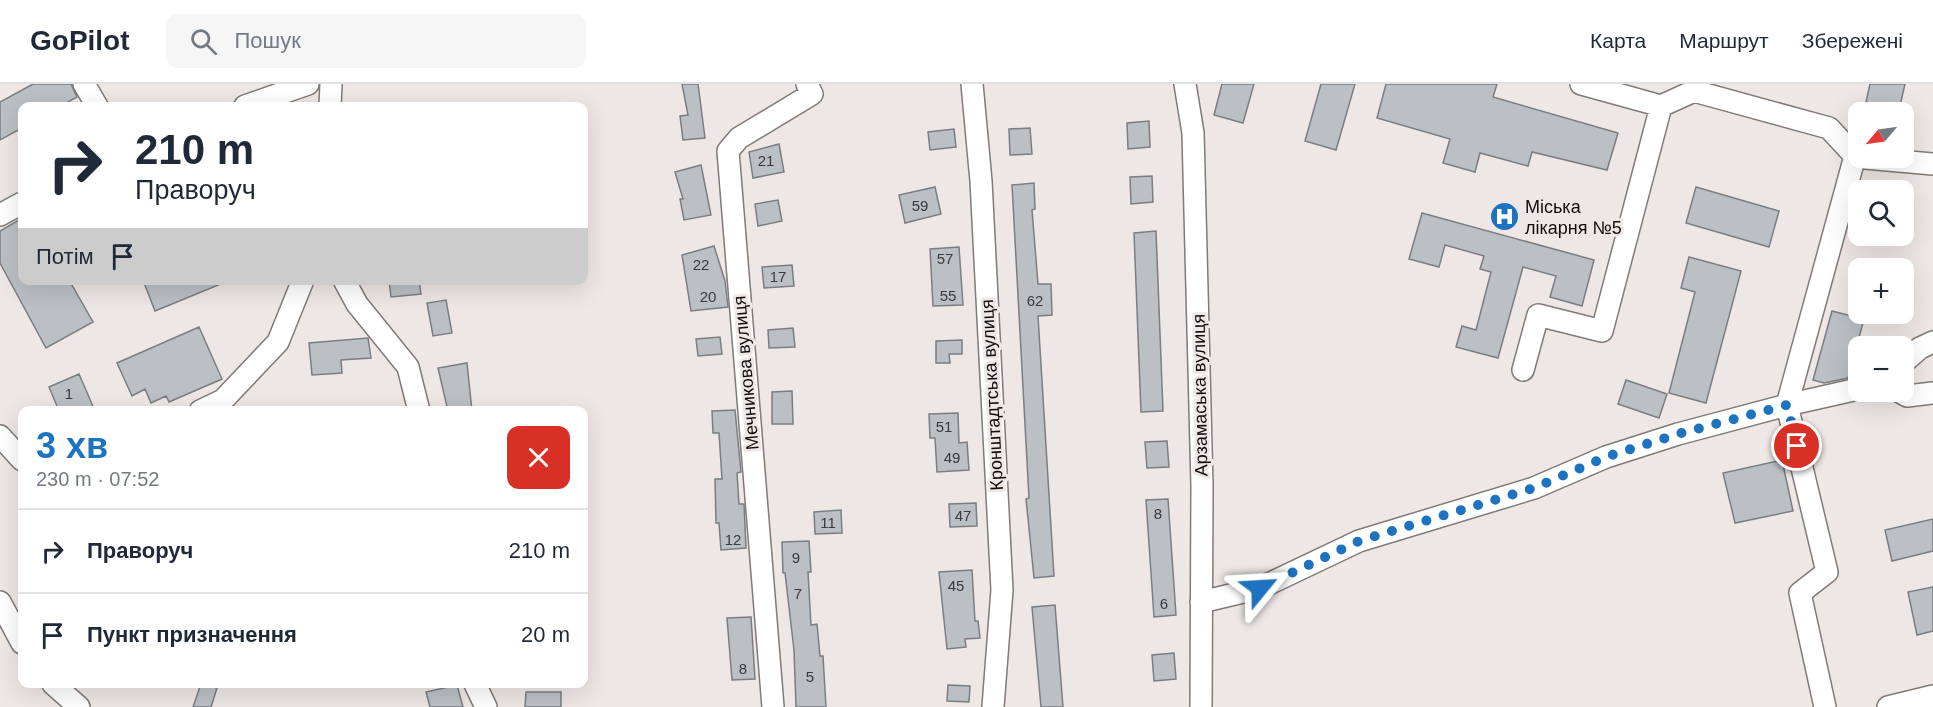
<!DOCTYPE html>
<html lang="uk">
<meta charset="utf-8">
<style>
body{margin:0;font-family:Helvetica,sans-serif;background:#f6f6f7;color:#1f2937;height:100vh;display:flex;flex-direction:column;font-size:22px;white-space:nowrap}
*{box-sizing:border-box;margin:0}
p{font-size:20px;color:#747a83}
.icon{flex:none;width:33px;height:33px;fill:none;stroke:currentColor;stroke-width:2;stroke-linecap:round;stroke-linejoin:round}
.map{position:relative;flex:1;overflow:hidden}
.details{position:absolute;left:18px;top:322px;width:570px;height:282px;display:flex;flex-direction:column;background:#fff;border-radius:12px;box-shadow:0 6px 24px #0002}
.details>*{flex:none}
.top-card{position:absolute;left:18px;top:18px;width:570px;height:183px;border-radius:12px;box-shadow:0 6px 24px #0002;background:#fff;color:#1f2937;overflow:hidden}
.needle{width:39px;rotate:241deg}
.controls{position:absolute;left:1848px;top:18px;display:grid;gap:12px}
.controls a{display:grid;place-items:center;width:66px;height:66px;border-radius:12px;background:#fff;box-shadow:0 6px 24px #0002;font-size:30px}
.pin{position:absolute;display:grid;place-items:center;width:51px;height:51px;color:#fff;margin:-26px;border:3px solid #fff;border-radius:50%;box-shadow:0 2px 6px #0007}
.me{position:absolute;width:66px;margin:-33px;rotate:63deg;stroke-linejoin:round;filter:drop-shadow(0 0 4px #0008)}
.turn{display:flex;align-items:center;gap:21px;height:126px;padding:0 18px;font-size:27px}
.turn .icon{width:78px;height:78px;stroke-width:2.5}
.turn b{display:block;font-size:42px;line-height:51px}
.then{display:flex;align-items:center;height:57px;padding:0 18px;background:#0003;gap:12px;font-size:22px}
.round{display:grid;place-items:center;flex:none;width:63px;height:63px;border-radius:12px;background:#f6f6f7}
.head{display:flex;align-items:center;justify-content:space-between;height:102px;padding:0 18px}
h1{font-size:36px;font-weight:600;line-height:45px;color:#1e73c1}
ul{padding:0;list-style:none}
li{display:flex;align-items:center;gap:18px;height:84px;padding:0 18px;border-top:2px solid #e0e1e3}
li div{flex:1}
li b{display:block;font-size:22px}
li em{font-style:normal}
header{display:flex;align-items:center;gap:36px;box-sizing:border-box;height:84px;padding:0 30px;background:#fff;border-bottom:2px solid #e0e1e3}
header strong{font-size:28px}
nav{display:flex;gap:33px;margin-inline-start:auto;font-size:21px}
.search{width:420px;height:54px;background:#f6f6f7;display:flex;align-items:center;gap:15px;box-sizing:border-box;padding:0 21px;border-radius:12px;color:#747a83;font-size:22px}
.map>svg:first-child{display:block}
.building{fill:#bbc0c5;stroke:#7a7e83;stroke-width:1.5}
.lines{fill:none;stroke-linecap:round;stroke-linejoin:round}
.minor-casing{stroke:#817a77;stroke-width:24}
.minor{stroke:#fff;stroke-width:21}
.route{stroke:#1e73c1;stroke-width:10;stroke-dasharray:0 18}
.labels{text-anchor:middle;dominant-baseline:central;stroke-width:6;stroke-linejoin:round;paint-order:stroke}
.number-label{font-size:15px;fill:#3a3a3a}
.poi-label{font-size:18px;fill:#0f0d0c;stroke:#efe7e5;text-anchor:start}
.street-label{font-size:18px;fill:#0f0d0c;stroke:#efe7e5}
</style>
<header>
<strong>GoPilot</strong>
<div class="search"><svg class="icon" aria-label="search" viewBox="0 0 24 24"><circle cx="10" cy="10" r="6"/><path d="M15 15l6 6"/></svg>Пошук</div>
<nav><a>Карта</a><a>Маршрут</a><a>Збережені</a></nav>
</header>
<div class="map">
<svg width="1933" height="623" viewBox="0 0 1933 623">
<rect width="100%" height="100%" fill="#efe7e5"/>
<path class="building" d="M33,0H71L77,13L61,22H22V44L0,56V18Z
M682,0H698L705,54L683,56L680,32L688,31Z
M1222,0H1254L1243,39L1214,31Z
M1321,0H1355L1336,66L1305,57Z
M1386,0H1497L1493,13L1618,49L1607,86L1532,68L1528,82L1480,69L1475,88L1443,79L1450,55L1377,34Z
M1870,0H1905L1899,26L1866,18Z
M1149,37L1150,63L1128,65L1127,39Z
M1030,44L1032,70L1010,71L1009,45Z
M954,45L956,63L930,66L928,48Z
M779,60L784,88L753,94L749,68Z
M701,81L711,131L684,136L680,115H683L675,88Z
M1152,92L1153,118L1131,120L1130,93Z
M1034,99L1035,125L1032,126L1038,200H1051L1052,231L1038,232L1054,492L1034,494L1026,415L1029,414L1012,101Z
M935,103L941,130L905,139L899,111Z
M1696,103L1779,127L1769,163L1686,139Z
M778,116L782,137L758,142L755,120Z
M1422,129L1594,176L1582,222L1550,213L1556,192L1523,183L1498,274L1456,263L1462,242L1476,246L1491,188L1480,185L1484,172L1445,161L1439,183L1409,175Z
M22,134V196H69L93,238L46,264L0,179V147Z
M1156,147L1163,327L1141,328L1134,149Z
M714,162L725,197L728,223L691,227L682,171Z
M959,163L963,221L933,222L930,165Z
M1689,173L1741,187L1706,319L1669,309L1695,208L1681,204Z
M792,181L794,202L764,204L762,183Z
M143,196H228V197L155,227Z
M389,196H419L421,210L391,213Z
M446,216L452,249L433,252L427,219Z
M1832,227L1864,235L1848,294L1824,299L1813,296Z
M199,243L222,295L169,318L166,312L151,319L145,305L132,312L117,279Z
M793,244L795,263L769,264L768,246Z
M720,253L722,270L698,272L696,255Z
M368,254L371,274L341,276L342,289L312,291L309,259Z
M962,256V270H949L950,279H936V257Z
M467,279L472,327H448L438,284Z
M79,290L95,327H59L49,303Z
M1626,296L1667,310L1659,334L1618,320Z
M792,307L793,340H772V308Z
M735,326L741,388L737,389L739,420H744L746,464L721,466L719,439H716L715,395H722L719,349H713L712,327Z
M958,329L959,359L967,358L969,386L937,388L935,354H930L929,330Z
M1167,357L1169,383L1147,384L1145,358Z
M1782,376L1793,427L1735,439L1723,389Z
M1168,415L1176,531L1154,533L1146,416Z
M976,419L977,442L950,443L949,420Z
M841,426L842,449L815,450L814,428Z
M1933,435V467L1892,477L1885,446Z
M809,457L811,488H808L811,541L817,540L820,572H823L826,623H796L794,566L785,489H783L782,458Z
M972,486L975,537H978L980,554L965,555L966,563L947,565L939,488Z
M1933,503V547L1917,551L1908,508Z
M1055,521L1063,623H1041L1032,523Z
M751,533L755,595L732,596L727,534Z
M1174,569L1176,595L1154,597L1152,571Z
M201,600L217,604L211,623H193Z
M457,601L463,623H430L426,608Z
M948,601L970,602L969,618L947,617Z
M526,608H561V623H525Z"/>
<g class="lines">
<defs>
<path id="minor" d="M84,0L97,22
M972,0L981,97L1002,506L993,623
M1185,0L1193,49L1202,402L1201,623
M1581,0L1661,22
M245,22L308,0
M330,22L331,0
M1865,74L1933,80
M0,131L22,119
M344,196L357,220L408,283L419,327
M1904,278L1920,264L1933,258
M1523,286L1538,231L1602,247L1661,22L1694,7L1829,44L1855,72L1787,321L1827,488L1800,509L1825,623
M1900,308L1907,312L1933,309
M200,327L223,316L278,258L303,196
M0,352L22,376
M0,518L22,559
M1201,518L1260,504L1359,457L1534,404L1606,373L1678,350L1787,321L1858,305
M53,600L79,623
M475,600L486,623
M773,623L728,67L739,54L812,10L807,0
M1888,623L1933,612"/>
</defs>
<use href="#minor" class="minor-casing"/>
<use href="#minor" class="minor"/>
</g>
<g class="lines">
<path class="route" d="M1260,504L1359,457L1534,404L1606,373L1678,350L1787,321L1797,362"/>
</g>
<defs>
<symbol id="hospital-disc" viewBox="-11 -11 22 22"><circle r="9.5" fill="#1e73c1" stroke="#efe7e5"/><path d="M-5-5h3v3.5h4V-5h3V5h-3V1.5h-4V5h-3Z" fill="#fff"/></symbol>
</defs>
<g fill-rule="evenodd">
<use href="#hospital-disc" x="1488" y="116" width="33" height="33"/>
</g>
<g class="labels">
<g class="number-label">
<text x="766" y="76">21</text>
<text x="920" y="121">59</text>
<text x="945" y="174">57</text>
<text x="701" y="180">22</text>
<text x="778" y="192">17</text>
<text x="948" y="211">55</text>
<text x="708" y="212">20</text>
<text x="1035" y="216">62</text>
<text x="69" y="309">1</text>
<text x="944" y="342">51</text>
<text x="952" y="373">49</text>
<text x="1158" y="429">8</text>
<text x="963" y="431">47</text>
<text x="828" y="438">11</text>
<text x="733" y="455">12</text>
<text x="796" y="473">9</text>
<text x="956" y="501">45</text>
<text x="798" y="509">7</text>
<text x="1164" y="519">6</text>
<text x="743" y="584">8</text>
<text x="810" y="592">5</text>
</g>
<g class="poi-label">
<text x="1525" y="123">Міська<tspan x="1525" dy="21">лікарня №5</tspan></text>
</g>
<g class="street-label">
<text transform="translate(746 289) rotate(-95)">Мечникова вулиця</text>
<text transform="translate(992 311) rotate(-93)">Кронштадтська вулиця</text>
<text transform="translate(1200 311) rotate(-91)">Арзамаська вулиця</text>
</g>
</g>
</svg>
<div class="controls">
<a><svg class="needle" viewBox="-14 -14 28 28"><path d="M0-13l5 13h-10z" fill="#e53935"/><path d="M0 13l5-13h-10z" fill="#747a83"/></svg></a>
<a><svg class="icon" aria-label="search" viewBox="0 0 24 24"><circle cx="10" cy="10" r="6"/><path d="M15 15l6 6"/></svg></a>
<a>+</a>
<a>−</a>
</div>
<div class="pin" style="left:1797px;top:362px;background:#d93025"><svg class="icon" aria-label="arrive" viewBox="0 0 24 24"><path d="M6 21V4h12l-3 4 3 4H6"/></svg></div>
<svg class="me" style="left:1260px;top:504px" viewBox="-20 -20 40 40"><path d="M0-17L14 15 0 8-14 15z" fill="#1e73c1" stroke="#fff" stroke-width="4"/></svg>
<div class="top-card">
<div class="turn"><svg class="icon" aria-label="right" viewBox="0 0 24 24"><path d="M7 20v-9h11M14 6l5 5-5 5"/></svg><div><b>210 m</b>Праворуч</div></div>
<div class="then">Потім<svg class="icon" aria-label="arrive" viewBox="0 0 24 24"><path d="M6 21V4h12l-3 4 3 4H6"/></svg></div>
</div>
<section class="details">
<div class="head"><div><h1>3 хв</h1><p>230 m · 07:52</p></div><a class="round" style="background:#d93025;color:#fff"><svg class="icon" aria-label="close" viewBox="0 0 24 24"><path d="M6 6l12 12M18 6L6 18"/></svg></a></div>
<ul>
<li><svg class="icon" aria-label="right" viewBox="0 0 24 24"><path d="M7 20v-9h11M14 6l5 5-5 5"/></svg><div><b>Праворуч</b></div><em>210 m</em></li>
<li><svg class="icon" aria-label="arrive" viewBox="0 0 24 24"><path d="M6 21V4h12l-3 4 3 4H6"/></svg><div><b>Пункт призначення</b></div><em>20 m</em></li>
</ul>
</section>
</div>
